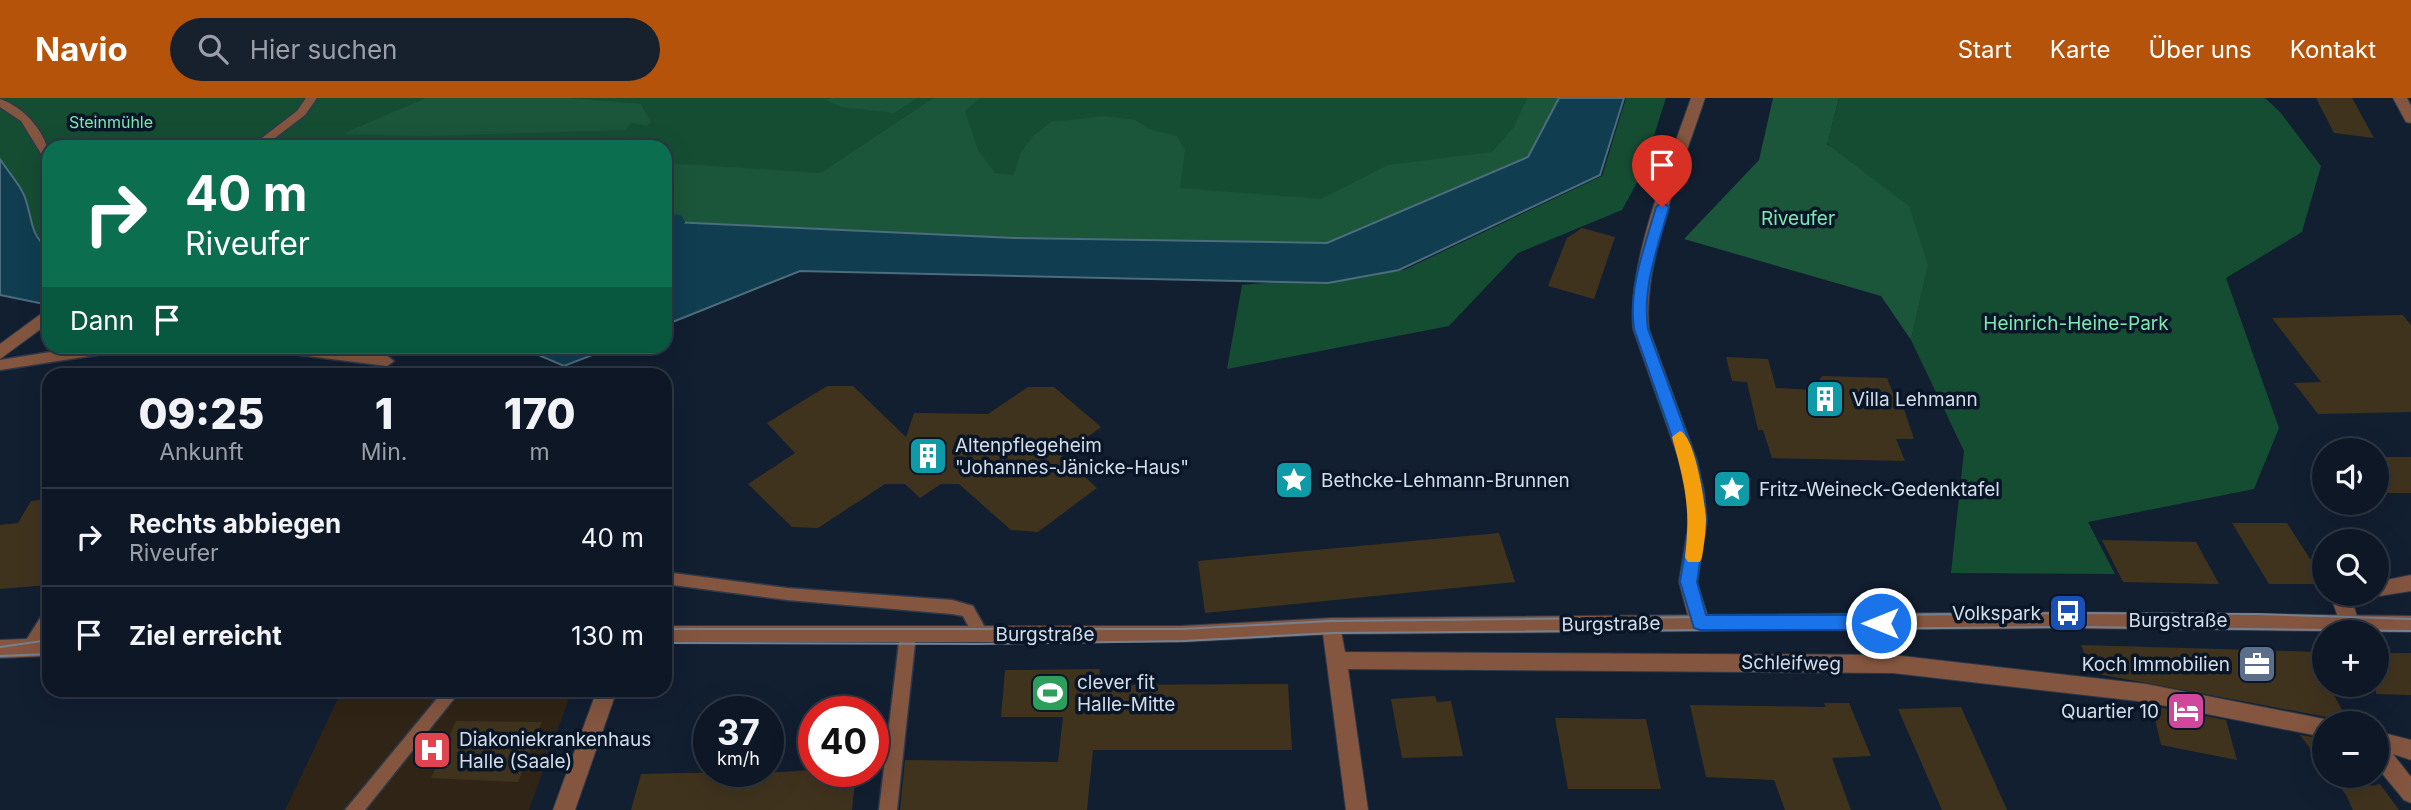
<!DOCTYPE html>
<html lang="de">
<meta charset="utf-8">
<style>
body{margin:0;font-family:Inter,sans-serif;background:#17202d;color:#f1f3f6;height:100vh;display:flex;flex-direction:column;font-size:26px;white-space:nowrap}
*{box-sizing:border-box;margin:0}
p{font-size:23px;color:#9b9fa7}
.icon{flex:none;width:38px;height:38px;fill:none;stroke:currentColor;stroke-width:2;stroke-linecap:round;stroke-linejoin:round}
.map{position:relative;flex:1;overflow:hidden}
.details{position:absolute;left:42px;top:270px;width:630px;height:329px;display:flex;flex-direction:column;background:#0e1725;border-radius:21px;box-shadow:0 7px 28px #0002,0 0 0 2px #2e3642}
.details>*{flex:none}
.hud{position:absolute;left:42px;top:42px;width:630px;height:214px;border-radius:21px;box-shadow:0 7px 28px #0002,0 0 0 2px #2e3642;background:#0b6e4f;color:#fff;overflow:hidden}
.fabs{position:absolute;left:2312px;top:340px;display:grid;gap:14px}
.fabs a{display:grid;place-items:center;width:77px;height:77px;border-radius:50%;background:#0e1725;box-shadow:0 7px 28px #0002,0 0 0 2px #2e3642;font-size:35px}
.speed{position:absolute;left:693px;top:598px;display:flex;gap:14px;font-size:35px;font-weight:700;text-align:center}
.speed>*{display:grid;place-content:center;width:91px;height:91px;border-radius:50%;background:#0e1725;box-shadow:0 7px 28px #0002,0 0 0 2px #2e3642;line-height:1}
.speed small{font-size:18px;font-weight:400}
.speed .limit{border:10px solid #d22;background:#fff;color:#111}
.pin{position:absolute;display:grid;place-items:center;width:60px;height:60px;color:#fff;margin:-72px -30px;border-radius:50% 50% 50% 0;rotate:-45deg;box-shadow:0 0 7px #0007}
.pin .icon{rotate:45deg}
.me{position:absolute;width:77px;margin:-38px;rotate:270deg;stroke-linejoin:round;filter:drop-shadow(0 0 5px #0008)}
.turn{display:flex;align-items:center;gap:24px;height:147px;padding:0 28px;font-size:32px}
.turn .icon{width:91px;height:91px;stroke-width:2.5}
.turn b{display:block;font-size:49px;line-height:60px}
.then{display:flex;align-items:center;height:66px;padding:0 28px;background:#0003;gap:14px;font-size:26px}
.eta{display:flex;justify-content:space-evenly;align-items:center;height:119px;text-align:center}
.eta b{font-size:42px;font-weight:800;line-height:49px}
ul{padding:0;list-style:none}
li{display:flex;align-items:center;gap:21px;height:98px;padding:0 28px;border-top:2px solid #2e3642}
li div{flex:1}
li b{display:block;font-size:26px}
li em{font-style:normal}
header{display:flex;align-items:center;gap:42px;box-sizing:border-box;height:98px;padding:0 35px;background:#b45309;color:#fff}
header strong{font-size:33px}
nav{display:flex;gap:38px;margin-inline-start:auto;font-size:24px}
.search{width:490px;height:63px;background:#17202d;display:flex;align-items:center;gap:18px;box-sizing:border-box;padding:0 24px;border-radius:38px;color:#9b9fa7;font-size:26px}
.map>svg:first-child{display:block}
.medical{fill:#2f2415}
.green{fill:#154d33}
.forest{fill:#1b553a}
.water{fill:#103d50;stroke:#4b6d7e;stroke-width:2}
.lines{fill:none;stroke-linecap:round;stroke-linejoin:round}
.canal{fill:#103d50;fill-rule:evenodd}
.building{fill:#40331e}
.service-casing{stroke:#2d3a4b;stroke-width:3}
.minor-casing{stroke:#2d3a4b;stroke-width:2}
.tertiary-casing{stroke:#2d3a4b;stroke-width:2}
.service{fill:#845640;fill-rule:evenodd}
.minor{fill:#845640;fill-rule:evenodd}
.tertiary{fill:#845640;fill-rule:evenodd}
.tram{stroke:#768190;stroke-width:2}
.route{fill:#1a73e8;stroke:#114b97;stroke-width:2}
.slow{fill:#f59e0b}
.labels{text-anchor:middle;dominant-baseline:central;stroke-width:7;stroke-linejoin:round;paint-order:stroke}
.far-park-label{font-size:16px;fill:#7ee8b1;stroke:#091627}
.park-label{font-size:19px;fill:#7ee8b1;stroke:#091627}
.poi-label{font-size:19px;fill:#d4dde9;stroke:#091627;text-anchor:start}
.street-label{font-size:19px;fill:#d4dde9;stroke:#091627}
</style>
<header>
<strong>Navio</strong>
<div class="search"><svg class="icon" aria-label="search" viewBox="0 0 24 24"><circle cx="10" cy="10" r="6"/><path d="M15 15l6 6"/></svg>Hier suchen</div>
<nav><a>Start</a><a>Karte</a><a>Über uns</a><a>Kontakt</a></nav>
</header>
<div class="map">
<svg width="2411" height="712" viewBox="0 0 2411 712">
<rect width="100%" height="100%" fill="#121f31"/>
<path class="medical" d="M342,592H572L529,712H285Z"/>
<path class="green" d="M0,0H1559L1528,59L1327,145L672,124L665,123V49H49V151L43,147L29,122L24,95L0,61Z
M1626,0H1666L1642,75L1622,112L1518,155L1449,228L1227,271L1242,187L1404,172L1602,78Z
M1839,0H2265L2280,14L2321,68L2302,134L2226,180L2279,330L2254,391L2088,424L2115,476L1951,475L1964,353L1911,242L1928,166L1827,45Z"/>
<path class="forest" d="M426,0H571L641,6L651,24L647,28L631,25L626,32L427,38L342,36Z
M831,0H917L894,15L841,9L826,2Z
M934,0H980L965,13L978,52L995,75L1014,77L1020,56L1033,38L1051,24L1105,18L1135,22L1149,31L1177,38L1185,52L1180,90L1321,101L1388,67L1492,54L1514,29L1527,0H1559L1528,59L1327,145L1014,140L665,123V65L821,75Z
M1773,0H1839L1827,46L1909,108L1928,167L1911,242L1881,198L1684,141L1759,62Z"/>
<path class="water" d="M1559,0H1624L1600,77L1399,172L1328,185L800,173L665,227V128L672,124L1014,140L1327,145L1528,59Z
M0,61C7,72 16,82 22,93C33,112 27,137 49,151V207L0,197Z
M520,249H613L564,268Z"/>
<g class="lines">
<path class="canal" d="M665,114L682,118L685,124L682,130L665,132Z"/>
</g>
<path class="building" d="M2316,0H2352L2374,40L2334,35Z
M1582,130L1615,139L1594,201L1548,188L1567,140Z
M2403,217L2411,227V314L2318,316L2294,285L2321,284L2272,220Z
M1726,259L1768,261L1776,290L1813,292L1822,278L1887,280L1899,311H1904L1914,341H1896L1905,363L1772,360L1763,332H1758L1747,284L1732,283Z
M827,288H853L906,339L914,315L988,316L1028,289H1054L1101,329L1062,358L1097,390L1038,434L1011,432L959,386H941L920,400L905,386H885L818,430L792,429L748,386L795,355L767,325Z
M2376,359H2411V395H2376Z
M49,401V487L0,491V427L18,425L31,403Z
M2232,425H2287L2310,461H2324V486H2269Z
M1499,435L1515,484L1205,515L1198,463Z
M2102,442L2196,444L2219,486L2123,484Z
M2081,547L2324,554V586H2328L2348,623L2093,575Z
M2376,555H2411V597L2376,596Z
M1100,571L1099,587L1288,586L1292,652H1093L1087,712H900L905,662L1058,664L1063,619H1001L1005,572Z
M1435,598L1437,604L1451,603L1463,658L1402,660L1391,601Z
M1824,605H1849L1871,658L1832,660L1851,712H1785L1774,682L1706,679L1690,607L1826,609Z
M2152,608L2226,622L2237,662L2161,647Z
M1961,609L2007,712H1942L1898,611Z
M1555,620L1646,621L1661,691H1568Z
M456,623L542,624L518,684L431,680Z
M2300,637L2324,641V668Z
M814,672L856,674L852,712H631L641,676L730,674L729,677Z
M2331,677H2364L2371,688L2380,686L2399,712H2353L2346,697Z"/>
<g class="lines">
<defs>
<path id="service" d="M306,0H317L305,17L263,49H250L297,13Z
M0,1C24,9 49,36 49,63L45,62L21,23L0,9Z
M88,248H128L122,253L0,272V262Z
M262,248H310L387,258L394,263L387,268L268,253Z
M665,474L787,490L952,502L973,508L988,535L985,540L980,542L975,540L963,518L952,516L787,502L665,486Z
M49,512C49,526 46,560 25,554L23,549L25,544L44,514Z
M908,529L914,531L916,536L897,712H879L900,536L902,531Z
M444,592H461L365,712H345Z"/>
<path id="minor" d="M1691,0H1705C1684,64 1642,165 1649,231L1697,362L1704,393L1707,423L1697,484L1710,525L1707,531L1700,533L1693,531L1690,525L1679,484L1689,423L1686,393L1679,362L1633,231C1627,165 1669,64 1691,0Z
M2393,0H2407L2411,8V25L2406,24Z
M49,210V225L0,261V246Z
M2411,477V493L2373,499L2354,509L2360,527L2354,534L2343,533L2333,505C2341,490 2363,495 2376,495V484Z
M1332,520L1339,522L1345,554L1893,557L2146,586L2324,621L2332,625H2324V639L2146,604L1893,575L1348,571L1368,712H1346L1322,528L1325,522Z
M597,592H617L575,712H553Z
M2376,633L2411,642V662L2393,656L2411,679V705L2404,702L2376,668Z"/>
<path id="tertiary" d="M2059,514L2411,518V534L2059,530L1332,536L1179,544H665V528H1179L1332,520Z
M49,540V558L0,560V542Z"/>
</defs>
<use href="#service" class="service-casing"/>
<use href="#minor" class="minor-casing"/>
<use href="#tertiary" class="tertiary-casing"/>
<use href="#service" class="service"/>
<use href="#minor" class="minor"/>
<use href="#tertiary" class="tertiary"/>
<path class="tram" d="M665,531H1181L1331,523L2068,515L2258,516L2411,521
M665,545L978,546L1183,543L1333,535L2077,529L2411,533
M0,549L49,542
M0,558L49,556"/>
</g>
<path class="route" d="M1662,104L1669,109C1658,149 1642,189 1648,231L1696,362L1703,393L1706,423L1697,484L1706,517H1881L1887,519L1890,525L1887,530L1881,532H1700L1694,530L1680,484L1690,423L1687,393L1680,362L1634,231C1628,189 1645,149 1656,109Z"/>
<path class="slow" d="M1680,333C1695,338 1705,404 1706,421C1706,433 1704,446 1702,459L1700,464H1688L1685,459C1691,410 1685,386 1672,339Z"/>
<defs>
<symbol id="building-square" viewBox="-11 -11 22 22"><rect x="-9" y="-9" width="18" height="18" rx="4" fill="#0f9aa8" stroke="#091627"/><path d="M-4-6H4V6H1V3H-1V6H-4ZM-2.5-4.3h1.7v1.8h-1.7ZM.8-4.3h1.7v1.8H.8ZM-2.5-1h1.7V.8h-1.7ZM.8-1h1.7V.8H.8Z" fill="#fff"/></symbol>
<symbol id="sight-square" viewBox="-11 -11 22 22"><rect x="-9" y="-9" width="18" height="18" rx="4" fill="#0f9aa8" stroke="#091627"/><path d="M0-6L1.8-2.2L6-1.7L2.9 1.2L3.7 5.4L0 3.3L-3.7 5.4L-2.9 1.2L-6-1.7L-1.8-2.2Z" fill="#fff"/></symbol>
<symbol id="bus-square" viewBox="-11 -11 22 22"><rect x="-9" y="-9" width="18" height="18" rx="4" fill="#1a4fb4" stroke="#091627"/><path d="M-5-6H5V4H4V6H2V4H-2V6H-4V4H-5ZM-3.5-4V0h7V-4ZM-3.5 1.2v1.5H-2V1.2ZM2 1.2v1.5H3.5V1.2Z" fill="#fff"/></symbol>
<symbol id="office-square" viewBox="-11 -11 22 22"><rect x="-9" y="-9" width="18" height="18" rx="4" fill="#5c6f8a" stroke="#091627"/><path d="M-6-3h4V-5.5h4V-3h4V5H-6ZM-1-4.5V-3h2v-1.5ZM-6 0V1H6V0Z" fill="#fff"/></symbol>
<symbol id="stadium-square" viewBox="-11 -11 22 22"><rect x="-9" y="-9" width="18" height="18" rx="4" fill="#2e9e5b" stroke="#091627"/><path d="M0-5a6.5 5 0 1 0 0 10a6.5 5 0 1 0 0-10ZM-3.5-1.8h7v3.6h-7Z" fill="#fff"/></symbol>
<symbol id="hotel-square" viewBox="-11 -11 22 22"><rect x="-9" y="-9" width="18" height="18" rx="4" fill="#d1479c" stroke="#091627"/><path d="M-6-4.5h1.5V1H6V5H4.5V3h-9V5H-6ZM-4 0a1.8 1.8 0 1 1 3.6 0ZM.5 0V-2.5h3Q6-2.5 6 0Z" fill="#fff"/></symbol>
<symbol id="hospital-square" viewBox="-11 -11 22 22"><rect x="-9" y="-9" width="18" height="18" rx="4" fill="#e0444e" stroke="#091627"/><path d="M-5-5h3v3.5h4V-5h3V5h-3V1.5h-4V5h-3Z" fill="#fff"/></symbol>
</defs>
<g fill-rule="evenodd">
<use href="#building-square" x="1803" y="279" width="44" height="44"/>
<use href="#building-square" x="906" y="336" width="44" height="44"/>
<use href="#sight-square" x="1272" y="360" width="44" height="44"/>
<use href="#sight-square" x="1710" y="369" width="44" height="44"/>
<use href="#bus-square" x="2046" y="493" width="44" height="44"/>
<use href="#office-square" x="2235" y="544" width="44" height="44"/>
<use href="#stadium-square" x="1028" y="573" width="44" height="44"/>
<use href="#hotel-square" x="2164" y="591" width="44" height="44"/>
<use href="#hospital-square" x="410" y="630" width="44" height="44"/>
</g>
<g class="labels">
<g class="far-park-label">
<text x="111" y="24">Steinmühle</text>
</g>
<g class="park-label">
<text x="1798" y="120">Riveufer</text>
<text x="2076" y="225">Heinrich-Heine-Park</text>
</g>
<g class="poi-label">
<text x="1852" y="301">Villa Lehmann</text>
<text x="955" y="347">Altenpflegeheim<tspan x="955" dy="22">"Johannes-Jänicke-Haus"</tspan></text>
<text x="1321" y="382">Bethcke-Lehmann-Brunnen</text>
<text x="1759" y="391">Fritz-Weineck-Gedenktafel</text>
<text x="2041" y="515" text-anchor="end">Volkspark</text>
<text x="2230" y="566" text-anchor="end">Koch Immobilien</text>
<text x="1077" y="584">clever fit<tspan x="1077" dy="22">Halle-Mitte</tspan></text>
<text x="2159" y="613" text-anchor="end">Quartier 10</text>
<text x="459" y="641">Diakoniekrankenhaus<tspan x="459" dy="22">Halle (Saale)</tspan></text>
</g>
<g class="street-label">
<text x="2178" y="522">Burgstraße</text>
<text transform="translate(1611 526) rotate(-1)">Burgstraße</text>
<text x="1045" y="536">Burgstraße</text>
<text transform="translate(1791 565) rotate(1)">Schleifweg</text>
</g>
</g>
</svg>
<div class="fabs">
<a><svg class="icon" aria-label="sound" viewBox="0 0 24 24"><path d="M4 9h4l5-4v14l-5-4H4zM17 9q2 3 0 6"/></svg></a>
<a><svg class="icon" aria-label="search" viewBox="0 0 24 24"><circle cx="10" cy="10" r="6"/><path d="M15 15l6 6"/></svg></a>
<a>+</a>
<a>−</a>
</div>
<div class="speed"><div>37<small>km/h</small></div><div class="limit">40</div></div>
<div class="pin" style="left:1662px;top:109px;background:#d93025"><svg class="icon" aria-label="arrive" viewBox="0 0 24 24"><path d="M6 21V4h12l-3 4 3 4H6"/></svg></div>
<svg class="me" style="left:1881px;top:525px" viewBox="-20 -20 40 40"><circle r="17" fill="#1a73e8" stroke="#fff" stroke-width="3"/><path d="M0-11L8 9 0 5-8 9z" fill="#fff"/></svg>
<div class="hud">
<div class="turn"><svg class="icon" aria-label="right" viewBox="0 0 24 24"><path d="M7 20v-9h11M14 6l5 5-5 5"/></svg><div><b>40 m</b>Riveufer</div></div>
<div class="then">Dann<svg class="icon" aria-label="arrive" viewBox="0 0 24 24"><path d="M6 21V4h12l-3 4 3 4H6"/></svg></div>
</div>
<section class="details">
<div class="eta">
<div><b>09:25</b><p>Ankunft</p></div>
<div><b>1</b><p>Min.</p></div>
<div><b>170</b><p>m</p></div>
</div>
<ul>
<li><svg class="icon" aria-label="right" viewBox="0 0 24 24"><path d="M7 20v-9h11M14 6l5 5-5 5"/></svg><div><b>Rechts abbiegen</b><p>Riveufer</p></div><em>40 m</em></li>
<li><svg class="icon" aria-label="arrive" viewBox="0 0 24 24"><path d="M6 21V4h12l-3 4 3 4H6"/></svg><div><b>Ziel erreicht</b></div><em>130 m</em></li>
</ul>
</section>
</div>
